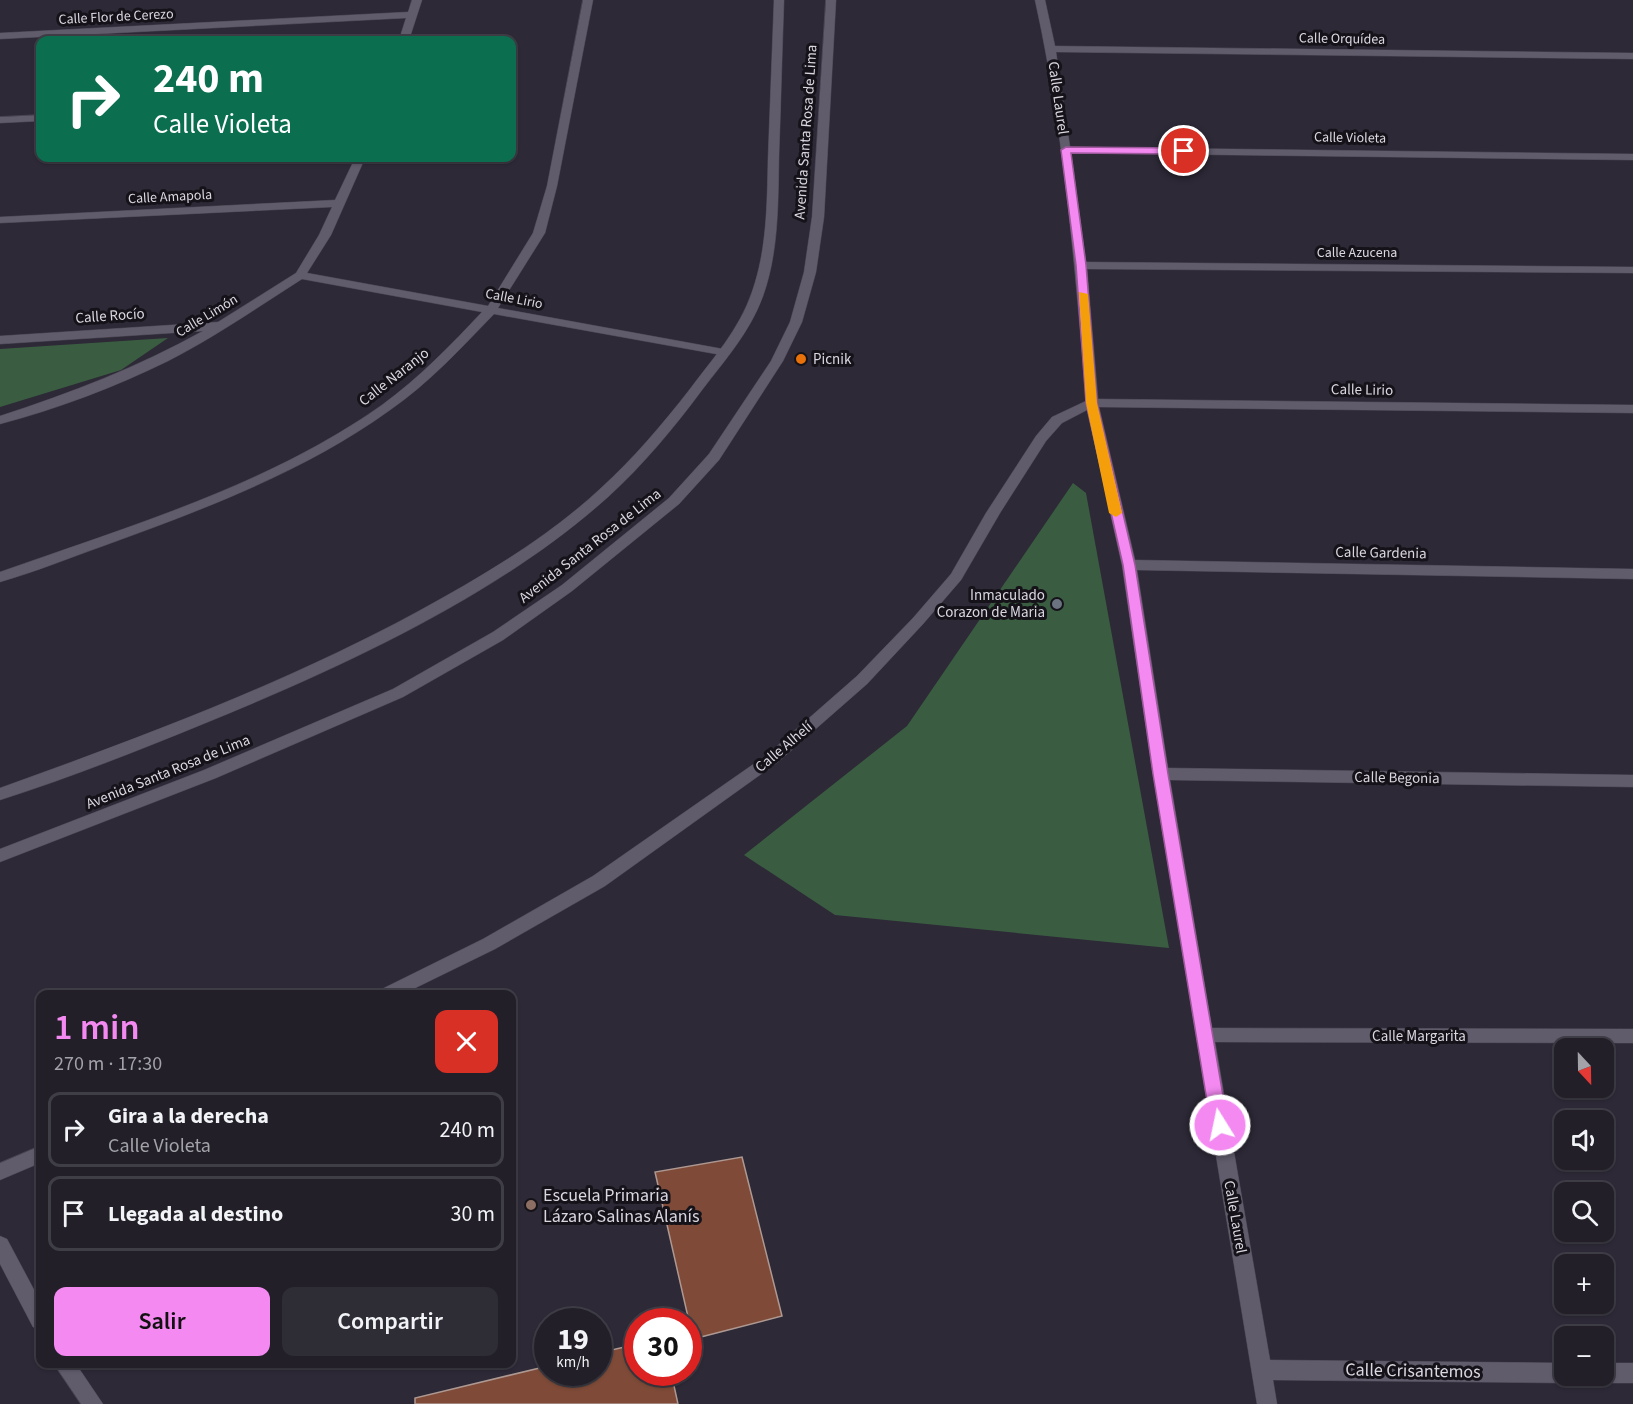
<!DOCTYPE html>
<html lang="es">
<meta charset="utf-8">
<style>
body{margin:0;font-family:"Source Sans 3",sans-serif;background:#2e2c35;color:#f1f3f6;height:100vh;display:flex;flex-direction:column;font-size:22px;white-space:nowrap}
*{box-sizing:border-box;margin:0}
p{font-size:20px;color:#a2a2a8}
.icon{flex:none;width:33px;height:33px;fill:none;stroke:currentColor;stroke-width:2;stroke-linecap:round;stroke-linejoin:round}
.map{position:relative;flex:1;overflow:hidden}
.drawer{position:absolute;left:36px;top:990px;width:480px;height:378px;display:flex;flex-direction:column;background:#221f29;border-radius:12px;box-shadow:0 2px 4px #0004,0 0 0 2px #3f3d46}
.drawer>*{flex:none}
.top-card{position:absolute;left:36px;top:36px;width:480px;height:126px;border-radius:12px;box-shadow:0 2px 4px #0004,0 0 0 2px #3f3d46;background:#0b6e4f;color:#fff;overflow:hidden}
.needle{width:39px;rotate:158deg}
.buttons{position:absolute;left:1554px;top:1038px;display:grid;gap:12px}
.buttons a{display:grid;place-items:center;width:60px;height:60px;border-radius:12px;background:#221f29;box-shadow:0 2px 4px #0004,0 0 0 2px #3f3d46;font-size:30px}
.speed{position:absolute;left:534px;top:1308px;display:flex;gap:12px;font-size:30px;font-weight:700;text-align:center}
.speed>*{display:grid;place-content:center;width:78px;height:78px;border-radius:50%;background:#221f29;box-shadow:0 2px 4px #0004,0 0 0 2px #3f3d46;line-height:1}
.speed small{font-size:15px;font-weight:400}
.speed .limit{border:9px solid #d22;background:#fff;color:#111}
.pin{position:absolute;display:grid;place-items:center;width:51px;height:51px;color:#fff;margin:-26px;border:3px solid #fff;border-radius:50%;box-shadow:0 2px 6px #0007}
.me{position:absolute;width:66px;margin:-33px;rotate:350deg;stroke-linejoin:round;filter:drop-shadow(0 0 4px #0008)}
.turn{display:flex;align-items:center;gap:21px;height:126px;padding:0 18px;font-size:27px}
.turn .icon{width:78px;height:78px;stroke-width:2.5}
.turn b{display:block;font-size:42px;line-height:51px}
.round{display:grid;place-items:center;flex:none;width:63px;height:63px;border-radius:12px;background:#2e2c35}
.head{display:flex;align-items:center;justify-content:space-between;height:102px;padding:0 18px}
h1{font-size:36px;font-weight:600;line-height:45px;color:#f389f1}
.cta{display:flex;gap:12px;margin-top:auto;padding:12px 18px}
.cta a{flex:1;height:69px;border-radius:12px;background:#f389f1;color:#111;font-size:24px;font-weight:600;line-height:69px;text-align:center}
.cta a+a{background:#2e2c35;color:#f1f3f6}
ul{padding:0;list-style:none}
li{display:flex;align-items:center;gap:18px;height:75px;margin:0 12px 9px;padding:0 6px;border:3px solid #3f3d46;border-radius:12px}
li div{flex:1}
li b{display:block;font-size:22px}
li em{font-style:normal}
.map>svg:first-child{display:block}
.green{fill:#3a5d41}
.building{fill:#7f4b38;stroke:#ae9992;stroke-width:1.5}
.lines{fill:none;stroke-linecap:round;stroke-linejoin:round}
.minor-casing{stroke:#494451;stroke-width:1}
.tertiary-casing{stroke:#494451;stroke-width:1}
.minor{fill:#615c6c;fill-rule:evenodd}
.tertiary{fill:#615c6c;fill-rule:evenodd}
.route{fill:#f389f1;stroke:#9e599d;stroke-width:1.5}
.slow{fill:#f59e0b}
.food-dot{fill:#e8710a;stroke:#151319;stroke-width:2}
.worship-dot{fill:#6b7280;stroke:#151319;stroke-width:2}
.education-dot{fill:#8d6e63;stroke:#151319;stroke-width:2}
.labels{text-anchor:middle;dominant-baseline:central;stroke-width:6;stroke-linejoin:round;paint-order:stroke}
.far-street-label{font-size:14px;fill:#dad7e1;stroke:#151319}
.street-label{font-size:15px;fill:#dad7e1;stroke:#151319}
.poi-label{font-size:15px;fill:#dad7e1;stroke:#151319;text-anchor:start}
.near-poi-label{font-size:18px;fill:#dad7e1;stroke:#151319;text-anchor:start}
.near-street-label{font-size:18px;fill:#dad7e1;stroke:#151319}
</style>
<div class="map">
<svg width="1633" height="1404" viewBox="0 0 1633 1404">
<rect width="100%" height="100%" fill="#2d2937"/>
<path class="green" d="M168,338L121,370L0,407V349Z
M1073,483L1086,493L1169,948L835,915L744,855L907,726Z"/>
<path class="building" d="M742,1157L782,1316L693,1339L655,1172Z
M638,1344V1372H671L678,1404H415V1398L548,1366V1372H598V1353Z"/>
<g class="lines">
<defs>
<path id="minor" d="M412,0H422L409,40H399L406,18L0,39V33L408,12Z
M583,0H593L557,186L545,233L498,308L723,349L727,350V356L494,314C461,348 429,383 390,410C304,472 202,510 103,546C69,558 35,572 0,582V572C130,526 269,485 382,405C419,378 451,345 482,312L302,279C258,307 215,337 168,361C115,387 57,409 0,424V416C71,393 138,367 203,331L0,344V336L218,322L296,273L319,235L332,207L0,223V217L335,200L355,158H365L331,235L307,273L488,306L533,233L547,186Z
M1035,0H1045L1055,46L1633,53V59L1056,52L1070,147L1633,154V160L1071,153L1086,262L1633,267V273L1087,269L1098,399L1633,405V413L1099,407L1135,560L1633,569V579L1137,570L1168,768L1633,775V787L1170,780L1212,1028L1633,1029V1043L1215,1042L1270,1360L1564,1363V1376H1573L1571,1380L1564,1383L1273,1380L1277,1404H1257L1153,774L1122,565L1087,410L1062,423L1046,441L1000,513L961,580L923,624L867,684L778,762L605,886L495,949L403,994H379L382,989L483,939L593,876L768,754L857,676L913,618L951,574L986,513L1036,436L1052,417L1086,401C1075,267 1064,131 1035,0Z
M40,115V121L0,123V117Z
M40,1146V1163L0,1180V1163Z
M0,1236L7,1239L40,1301V1329L33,1327L0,1264Z
M1604,1363H1633V1383H1604L1597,1380L1595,1376H1604Z
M54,1364H76L103,1404H81Z"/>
<path id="tertiary" d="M774,0H784C782,52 781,103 779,155C778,203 779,251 763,296C750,332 725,360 702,390C674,428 643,465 608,497C498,596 340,668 203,724C137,751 69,778 0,800V788C142,737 284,684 417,612C481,577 546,539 600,489C633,459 662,425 690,389C713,358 739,330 752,292C767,249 767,204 768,159C770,106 772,53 774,0Z
M826,0H836L824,217L816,272L802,322L783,361L719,460L679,504L572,591L503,640L403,697L216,778L0,862V849L204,770L393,689L493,632L562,585L669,498L709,454L771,361L790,322L804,272L812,217Z"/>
</defs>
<use href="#minor" class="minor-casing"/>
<use href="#tertiary" class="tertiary-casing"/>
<use href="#minor" class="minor"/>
<use href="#tertiary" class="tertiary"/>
</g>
<path class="route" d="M1066,147L1184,148L1189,151L1184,154L1071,153L1086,265L1097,403L1135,565L1168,774L1228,1125L1226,1130L1220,1132L1214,1130L1211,1125L1153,774L1123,565L1086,403L1076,265L1061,150Z"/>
<path class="slow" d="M1079,292L1088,294L1097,403L1122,513L1116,517L1109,513L1086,403Z"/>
<circle class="food-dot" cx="801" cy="359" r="6"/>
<circle class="worship-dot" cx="1057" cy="604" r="6"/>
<circle class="education-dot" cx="531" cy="1205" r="6"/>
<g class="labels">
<g class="far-street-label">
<text transform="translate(116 17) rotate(-3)">Calle Flor de Cerezo</text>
<text transform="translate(1342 39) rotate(1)">Calle Orquídea</text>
<text transform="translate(1350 138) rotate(1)">Calle Violeta</text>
<text transform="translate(170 197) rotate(-3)">Calle Amapola</text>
<text x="1357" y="253">Calle Azucena</text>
<text transform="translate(514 299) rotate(11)">Calle Lirio</text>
<text transform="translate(207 316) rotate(-31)">Calle Limón</text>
</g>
<g class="street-label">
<text transform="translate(1058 98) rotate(82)">Calle Laurel</text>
<text transform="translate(806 132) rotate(-86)">Avenida Santa Rosa de Lima</text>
<text transform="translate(110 316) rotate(-4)">Calle Rocío</text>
<text transform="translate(394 377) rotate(-38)">Calle Naranjo</text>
<text transform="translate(1362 390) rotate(1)">Calle Lirio</text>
<text transform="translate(590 546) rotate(-38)">Avenida Santa Rosa de Lima</text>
<text transform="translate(1381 553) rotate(1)">Calle Gardenia</text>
<text transform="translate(784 747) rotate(-40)">Calle Alhelí</text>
<text transform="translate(168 772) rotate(-22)">Avenida Santa Rosa de Lima</text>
<text transform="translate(1397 778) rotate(1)">Calle Begonia</text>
<text x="1419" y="1036">Calle Margarita</text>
<text transform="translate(1235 1217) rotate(80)">Calle Laurel</text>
</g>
<g class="poi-label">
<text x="813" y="359">Picnik</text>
<text x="1045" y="595" text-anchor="end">Inmaculado<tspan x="1045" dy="17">Corazon de Maria</tspan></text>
</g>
<g class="near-poi-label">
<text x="543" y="1195">Escuela Primaria<tspan x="543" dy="21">Lázaro Salinas Alanís</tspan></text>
</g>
<g class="near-street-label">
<text transform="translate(1413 1371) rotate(1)">Calle Crisantemos</text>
</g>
</g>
</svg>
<div class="buttons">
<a><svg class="needle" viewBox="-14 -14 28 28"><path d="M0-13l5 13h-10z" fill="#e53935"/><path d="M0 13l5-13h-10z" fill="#a2a2a8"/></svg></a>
<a><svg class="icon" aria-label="sound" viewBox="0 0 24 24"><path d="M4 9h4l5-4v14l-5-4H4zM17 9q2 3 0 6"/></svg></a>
<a><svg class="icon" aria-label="search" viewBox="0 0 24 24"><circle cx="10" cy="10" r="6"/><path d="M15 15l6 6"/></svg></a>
<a>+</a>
<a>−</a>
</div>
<div class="speed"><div>19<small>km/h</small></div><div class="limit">30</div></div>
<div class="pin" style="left:1184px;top:151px;background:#d93025"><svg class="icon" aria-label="arrive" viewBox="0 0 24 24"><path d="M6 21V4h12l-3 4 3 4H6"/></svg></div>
<svg class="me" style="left:1220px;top:1125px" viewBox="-20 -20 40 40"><circle r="17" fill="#f389f1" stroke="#fff" stroke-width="3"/><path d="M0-11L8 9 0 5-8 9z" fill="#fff"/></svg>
<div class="top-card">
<div class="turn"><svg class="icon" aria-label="right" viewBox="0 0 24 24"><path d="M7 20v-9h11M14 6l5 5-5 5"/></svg><div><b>240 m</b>Calle Violeta</div></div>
</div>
<section class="drawer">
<div class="head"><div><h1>1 min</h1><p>270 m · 17:30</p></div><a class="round" style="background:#d93025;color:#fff"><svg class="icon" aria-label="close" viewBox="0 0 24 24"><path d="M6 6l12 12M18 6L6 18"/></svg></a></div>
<ul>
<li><svg class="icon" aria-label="right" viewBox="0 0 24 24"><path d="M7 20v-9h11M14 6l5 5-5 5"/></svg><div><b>Gira a la derecha</b><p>Calle Violeta</p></div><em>240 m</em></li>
<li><svg class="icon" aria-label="arrive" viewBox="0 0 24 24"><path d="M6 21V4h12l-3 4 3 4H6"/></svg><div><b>Llegada al destino</b></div><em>30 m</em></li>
</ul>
<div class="cta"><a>Salir</a><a>Compartir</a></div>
</section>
</div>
